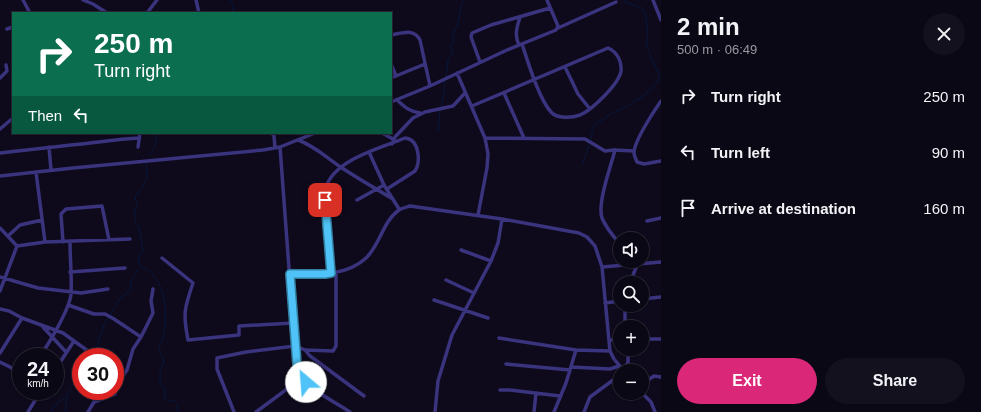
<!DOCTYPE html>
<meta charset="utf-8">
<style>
body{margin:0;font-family:Helvetica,sans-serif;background:#13111e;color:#f1f3f6;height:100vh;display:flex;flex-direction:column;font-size:15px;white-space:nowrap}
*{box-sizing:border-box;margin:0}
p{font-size:13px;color:#999aa0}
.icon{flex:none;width:22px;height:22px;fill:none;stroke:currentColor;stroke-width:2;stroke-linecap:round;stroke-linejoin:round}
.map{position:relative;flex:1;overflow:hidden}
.sheet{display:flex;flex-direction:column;background:#0a0815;width:320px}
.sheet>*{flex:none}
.hud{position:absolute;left:12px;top:12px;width:380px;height:122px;border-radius:0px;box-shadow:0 1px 3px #0004,0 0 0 1px #2a2934;background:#0b6e4f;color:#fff;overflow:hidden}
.fabs{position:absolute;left:613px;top:232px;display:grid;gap:8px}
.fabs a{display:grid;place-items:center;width:36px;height:36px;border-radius:50%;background:#0a0815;box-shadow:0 1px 3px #0004,0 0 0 1px #2a2934;font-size:20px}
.speed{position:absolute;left:12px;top:348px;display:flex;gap:8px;font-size:20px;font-weight:700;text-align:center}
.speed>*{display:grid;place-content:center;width:52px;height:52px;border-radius:50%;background:#0a0815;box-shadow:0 1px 3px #0004,0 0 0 1px #2a2934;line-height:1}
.speed small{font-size:10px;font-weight:400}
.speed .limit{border:6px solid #d22;background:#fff;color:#111}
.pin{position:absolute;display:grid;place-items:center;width:34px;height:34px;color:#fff;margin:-17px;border-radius:8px;box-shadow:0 2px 6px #0006}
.me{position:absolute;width:44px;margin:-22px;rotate:333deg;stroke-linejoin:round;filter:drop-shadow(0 0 3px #0008)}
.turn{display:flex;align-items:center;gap:14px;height:84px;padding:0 16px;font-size:18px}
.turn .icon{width:52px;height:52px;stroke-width:2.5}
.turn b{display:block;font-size:28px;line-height:34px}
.then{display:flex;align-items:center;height:38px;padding:0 16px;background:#0003;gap:8px;font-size:15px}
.round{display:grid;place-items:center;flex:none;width:42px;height:42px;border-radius:21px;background:#13111e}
.overview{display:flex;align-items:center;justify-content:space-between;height:68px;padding:0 16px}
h1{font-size:24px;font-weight:700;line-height:30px}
.cta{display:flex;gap:8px;margin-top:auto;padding:8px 16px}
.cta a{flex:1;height:46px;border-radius:24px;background:#db2777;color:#fff;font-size:16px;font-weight:700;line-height:46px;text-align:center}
.cta a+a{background:#13111e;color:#f1f3f6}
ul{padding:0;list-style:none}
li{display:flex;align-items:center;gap:12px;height:56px;padding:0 16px}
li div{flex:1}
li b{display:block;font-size:15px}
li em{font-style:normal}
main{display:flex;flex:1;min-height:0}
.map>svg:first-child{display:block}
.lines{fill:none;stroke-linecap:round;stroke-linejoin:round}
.stream{stroke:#061639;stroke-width:1}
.minor{stroke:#3a337e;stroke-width:3.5}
.route-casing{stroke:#337fa1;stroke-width:10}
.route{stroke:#4fc3f7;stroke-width:7}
</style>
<main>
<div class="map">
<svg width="661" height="412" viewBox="0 0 661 412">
<rect width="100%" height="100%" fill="#0e0a1c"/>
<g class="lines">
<path class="stream" d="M230,0C234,4 234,8 231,13
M446,78L448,60L453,52L450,46L454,40L452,34C461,23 458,13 463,0
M441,107L444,92L445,81
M438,132L440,110
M591,140C592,134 592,126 597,123C599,121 601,121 603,120C605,118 607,116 610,114C628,106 651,95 660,77L646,45L648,36L646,17L642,8L625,2L624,0
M149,155L155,146L157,133
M146,163C150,178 144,185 135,197L137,206L134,211L136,223L139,226L143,251L138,259C139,268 149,269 154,276C167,292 167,320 163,338C162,343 159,346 159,350L164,361L160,372V382L164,388L165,399L169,401L172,400C179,403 177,406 178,412
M582,165L590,143
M110,315L121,297L130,292C131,280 132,275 141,267
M91,357L97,347L104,325L108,318
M51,412L56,404L64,398
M66,412C64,395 70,387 81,375"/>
<path class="minor" d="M23,0L30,13
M83,0L93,4L107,13
M196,0L199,13
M653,0L661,20
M147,13L157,0
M558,28L616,2
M7,29L13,27
M391,35C403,33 414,28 420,40L430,86
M519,45C514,35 517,27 520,17
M480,62L471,37L472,33L491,25L550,8
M391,64L396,76
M565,67L578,94L590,109
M457,73L485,138L488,154L487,168L478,215
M0,78L7,71L6,65
M391,78L425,64
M504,93L524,138
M397,100C406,108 409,111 420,113
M661,101C654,111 634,141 634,153C634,156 636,159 637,162L644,164L661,161
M391,102L430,86L507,50L556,30L558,26L547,0
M472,106L608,48C617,52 622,61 621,71C619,84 592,110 580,115C572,118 557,119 551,112C539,99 528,62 522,44
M0,129L13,118
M272,133L274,136L275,148
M382,133L393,139
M485,138L585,139L605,151L614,150L634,151
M298,140C315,146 327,158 342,168C359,179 376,189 393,199
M392,144L395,137L413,118L425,112L453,106L465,93
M49,147L51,170
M138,147L140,133
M280,147L295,349C296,357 296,366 300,374C305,387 338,404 350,412
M615,150C611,166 597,203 602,218C606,228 613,236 620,244
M369,152L384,185L399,209
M0,153C24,150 47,148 71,145C94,143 116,139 139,138
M36,172L45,242
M0,176L73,168L263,150L280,147L315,133
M357,200L384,185
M647,221L661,218
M0,228L17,246
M8,236L20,225L42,220
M63,242L61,214L66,209L102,206L109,240
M461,250L491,261
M162,258L193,283C184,309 183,314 188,340L239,335V326L293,323
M602,267L661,262
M70,272L125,268
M331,273L325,200C325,196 325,191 326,187C335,159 381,148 405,138C419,139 421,161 415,171L387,189
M290,274C315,274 346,277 366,258C380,245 383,221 399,210C402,208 407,207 410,206L502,219L579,233L587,237L595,246L602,267L610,351L614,359L624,371
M0,277L38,288L81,293L108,289
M446,280L474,293
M630,283L637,265L634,261
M0,291L17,246L45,242L130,239
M642,299L661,297
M434,300L488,318
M605,303L620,301
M68,305L94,314H105L114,319L141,337
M0,309L9,311L22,318L63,333L88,351
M43,327L66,352
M625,327V305
M499,338L576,350L610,351
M642,339H661
M609,340H620
M305,350L310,356L364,396
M0,353L22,318
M39,357C48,346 70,308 71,294C72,277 70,259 70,241
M0,362L10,367L21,376
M506,364L570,370
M571,367L610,369L619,366
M622,369L628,363V349
M55,370L74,341
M642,384L654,376L661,377
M500,390H510L560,396
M642,393L651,402L655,412
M28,412L39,394L35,391
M88,412L94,402L115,394L120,380L127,370L133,349L141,337L153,313L151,301L153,289
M234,412L217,369V358L246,352L295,346L305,350L333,351L336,346V272
M256,412L302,378
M435,412L438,381L452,335L491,261L498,243L502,219
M534,412L536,393
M554,412L566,383L576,350
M584,412L590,397L620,375"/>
</g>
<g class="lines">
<defs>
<path id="route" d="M306,382L300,374L297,364L290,274H325L331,273L325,200"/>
</defs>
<use href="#route" class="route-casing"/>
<use href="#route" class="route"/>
</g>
</svg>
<div class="fabs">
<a><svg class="icon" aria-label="sound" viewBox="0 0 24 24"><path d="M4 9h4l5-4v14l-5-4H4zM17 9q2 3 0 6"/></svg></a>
<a><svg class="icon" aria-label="search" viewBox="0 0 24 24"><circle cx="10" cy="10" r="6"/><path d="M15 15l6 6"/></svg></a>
<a>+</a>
<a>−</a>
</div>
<div class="speed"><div>24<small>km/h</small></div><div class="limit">30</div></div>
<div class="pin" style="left:325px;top:200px;background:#d93025"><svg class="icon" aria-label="arrive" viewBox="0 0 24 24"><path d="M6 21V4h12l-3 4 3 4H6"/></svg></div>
<svg class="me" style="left:306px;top:382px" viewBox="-20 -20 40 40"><circle r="19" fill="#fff"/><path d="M0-13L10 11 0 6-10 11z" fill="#4fc3f7"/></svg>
<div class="hud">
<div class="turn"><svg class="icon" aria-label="right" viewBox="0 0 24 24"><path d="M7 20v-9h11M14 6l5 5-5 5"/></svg><div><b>250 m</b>Turn right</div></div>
<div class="then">Then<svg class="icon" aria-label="left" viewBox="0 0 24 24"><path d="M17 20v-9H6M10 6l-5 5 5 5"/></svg></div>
</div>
</div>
<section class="sheet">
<div class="overview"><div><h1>2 min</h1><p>500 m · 06:49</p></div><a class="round"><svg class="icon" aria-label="close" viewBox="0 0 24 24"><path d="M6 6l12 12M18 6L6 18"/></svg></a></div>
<ul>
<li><svg class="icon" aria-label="right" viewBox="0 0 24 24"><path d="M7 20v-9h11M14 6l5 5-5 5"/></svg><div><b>Turn right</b></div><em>250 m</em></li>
<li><svg class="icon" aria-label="left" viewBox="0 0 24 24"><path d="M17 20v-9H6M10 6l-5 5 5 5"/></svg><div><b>Turn left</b></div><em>90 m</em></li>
<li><svg class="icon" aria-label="arrive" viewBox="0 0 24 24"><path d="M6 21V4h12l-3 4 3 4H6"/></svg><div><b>Arrive at destination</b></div><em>160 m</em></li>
</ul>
<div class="cta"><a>Exit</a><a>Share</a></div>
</section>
</main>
